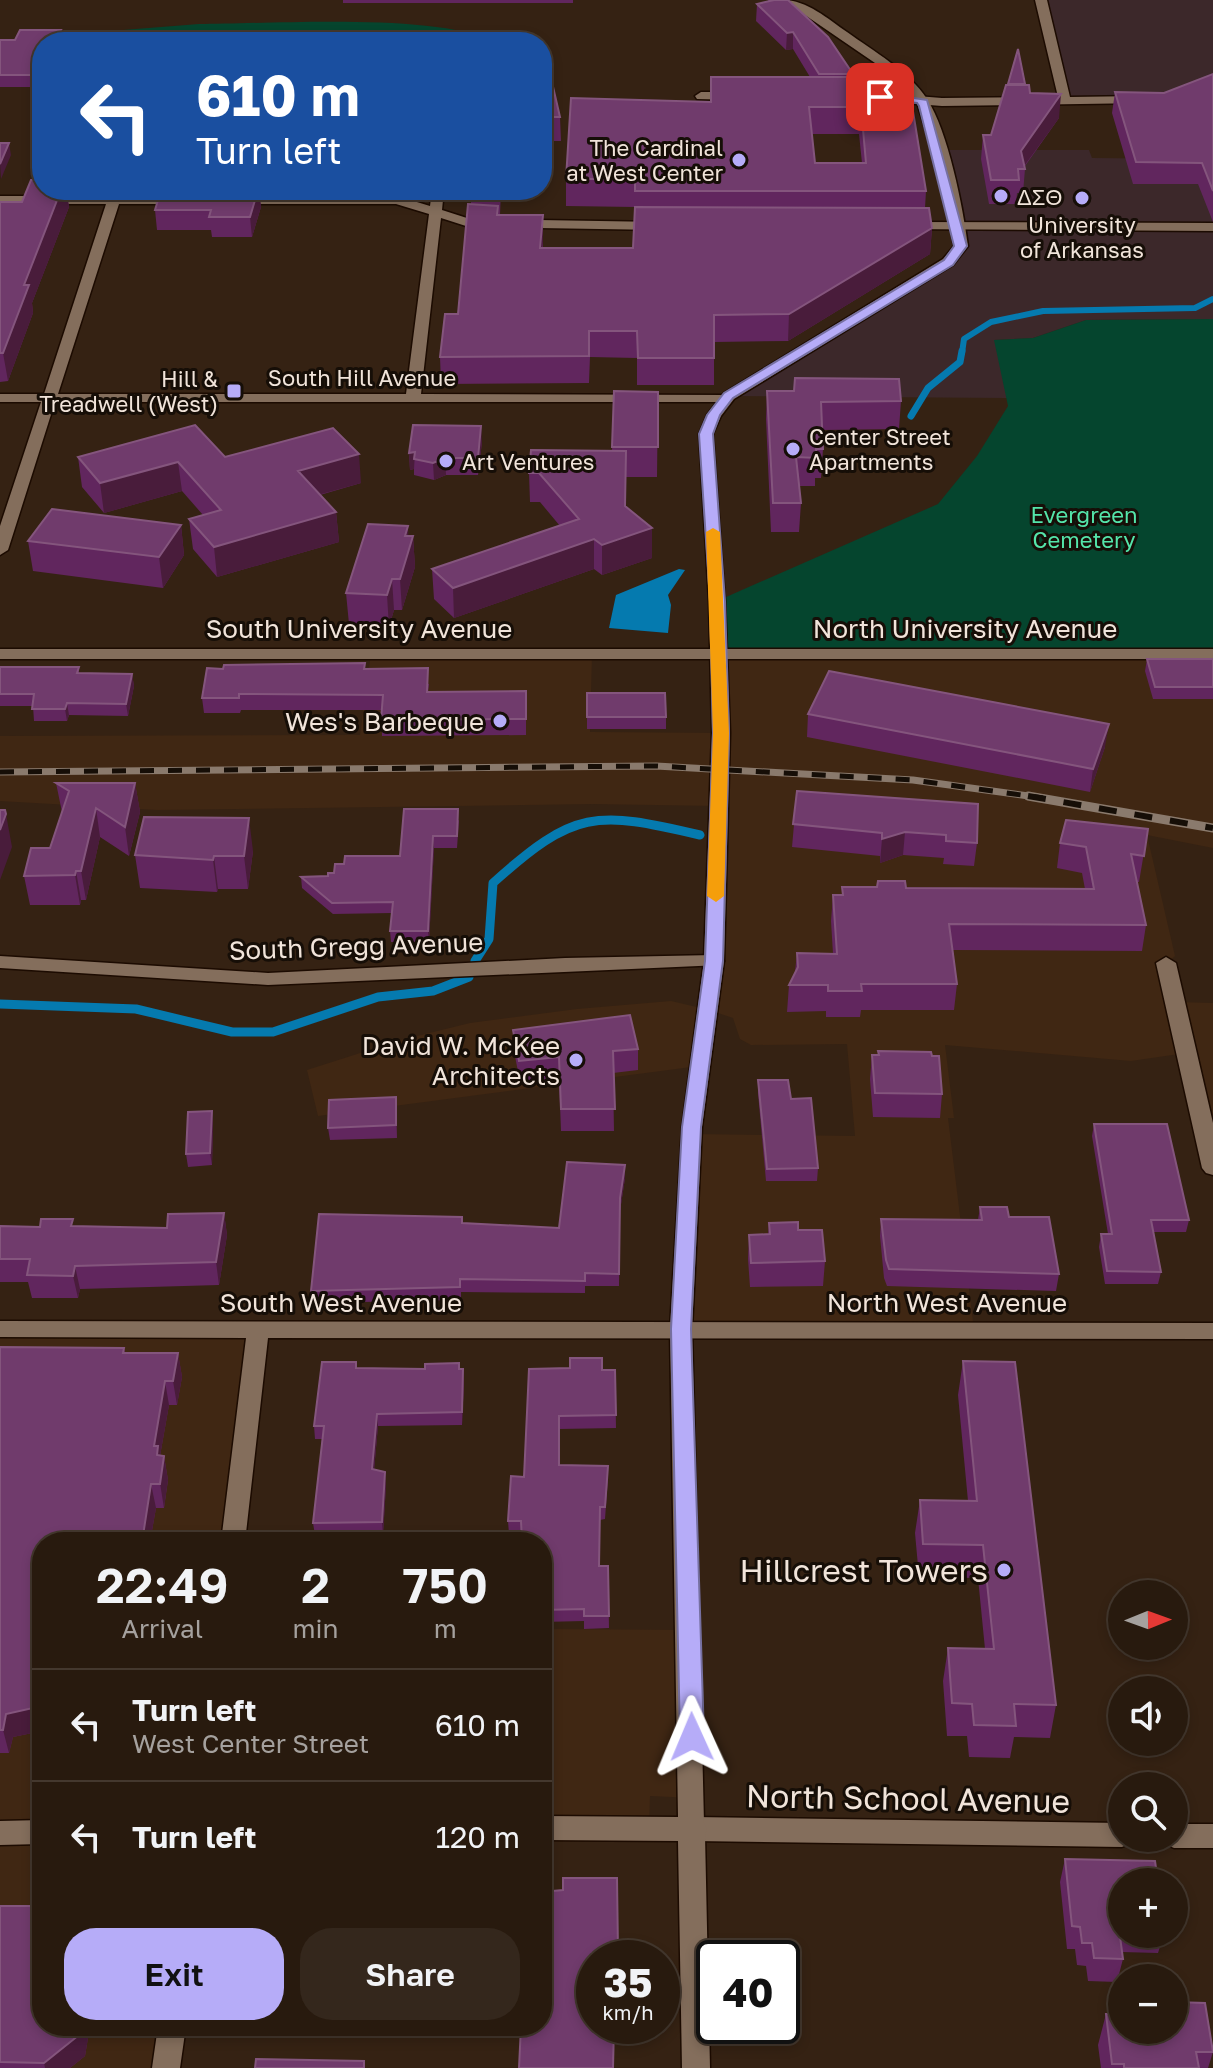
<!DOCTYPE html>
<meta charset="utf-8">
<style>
body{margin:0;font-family:"Golos Text",sans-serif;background:#34271c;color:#f1f3f6;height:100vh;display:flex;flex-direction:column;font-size:30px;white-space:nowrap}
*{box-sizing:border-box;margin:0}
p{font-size:26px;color:#a5a19e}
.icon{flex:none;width:44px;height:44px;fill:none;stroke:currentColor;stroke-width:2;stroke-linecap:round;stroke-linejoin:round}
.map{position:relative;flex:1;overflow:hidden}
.drawer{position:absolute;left:32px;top:1532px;width:520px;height:504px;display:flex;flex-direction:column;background:#281a0e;border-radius:32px;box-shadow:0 4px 12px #0003,0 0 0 2px #44382e}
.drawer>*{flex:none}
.banner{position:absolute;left:32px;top:32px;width:520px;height:168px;border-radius:32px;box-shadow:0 4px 12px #0003,0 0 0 2px #44382e;background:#1a4fa0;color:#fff;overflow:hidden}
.needle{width:52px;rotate:89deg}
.controls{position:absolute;left:1108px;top:1580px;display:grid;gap:16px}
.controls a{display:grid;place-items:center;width:80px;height:80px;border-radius:50%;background:#281a0e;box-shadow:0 4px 12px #0003,0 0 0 2px #44382e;font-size:40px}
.speed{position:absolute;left:576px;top:1940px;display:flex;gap:16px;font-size:40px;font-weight:700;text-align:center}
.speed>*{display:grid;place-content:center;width:104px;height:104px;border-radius:50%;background:#281a0e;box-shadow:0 4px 12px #0003,0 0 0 2px #44382e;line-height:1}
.speed small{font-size:20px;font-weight:400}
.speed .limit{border:4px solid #111;border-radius:12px;background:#fff;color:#111}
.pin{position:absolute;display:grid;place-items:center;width:68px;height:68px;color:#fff;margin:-34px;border-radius:16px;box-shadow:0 4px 12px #0006}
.me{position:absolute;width:88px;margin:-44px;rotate:359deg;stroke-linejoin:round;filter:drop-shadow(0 0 6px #0008)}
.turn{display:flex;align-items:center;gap:28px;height:168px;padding:0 32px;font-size:36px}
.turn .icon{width:104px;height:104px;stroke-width:2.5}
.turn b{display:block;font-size:56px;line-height:68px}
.eta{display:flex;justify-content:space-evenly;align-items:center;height:136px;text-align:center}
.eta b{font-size:48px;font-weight:600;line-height:56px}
.button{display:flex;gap:16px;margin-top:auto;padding:16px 32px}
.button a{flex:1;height:92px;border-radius:32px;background:#b6acf8;color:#111;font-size:32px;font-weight:600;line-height:92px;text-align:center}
.button a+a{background:#34271c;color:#f1f3f6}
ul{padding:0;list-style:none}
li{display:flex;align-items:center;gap:24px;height:112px;padding:0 32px;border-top:2px solid #44382e}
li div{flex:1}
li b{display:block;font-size:30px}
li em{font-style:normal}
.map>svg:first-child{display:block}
.built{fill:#402713}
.education{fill:#3c282a}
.green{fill:#05452e}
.water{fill:#057aaf}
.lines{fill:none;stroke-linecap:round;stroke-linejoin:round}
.stream-far2{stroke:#057aaf;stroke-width:6}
.stream-far1{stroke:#057aaf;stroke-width:7}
.stream{stroke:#057aaf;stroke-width:9}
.street-casing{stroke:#1c0b01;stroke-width:3}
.secondary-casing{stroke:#1c0b01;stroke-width:3}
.street{fill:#846e5c;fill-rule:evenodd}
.secondary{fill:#846e5c;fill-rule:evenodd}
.rail-far1-casing{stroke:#8a7a6d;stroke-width:7}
.rail-casing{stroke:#8a7a6d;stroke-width:9}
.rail-far1{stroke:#160e07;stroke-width:5;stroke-dasharray:14;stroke-linecap:butt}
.rail{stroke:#160e07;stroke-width:6;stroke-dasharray:18;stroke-linecap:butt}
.wall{fill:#61265e;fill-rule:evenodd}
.shaded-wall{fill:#491c3b}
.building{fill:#703b6c;stroke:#84557d;stroke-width:2;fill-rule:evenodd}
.route{fill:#b6acf8;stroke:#7670a1;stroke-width:2}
.slow{fill:#f59e0b}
.poi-dot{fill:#b6acf8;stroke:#160e07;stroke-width:3}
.labels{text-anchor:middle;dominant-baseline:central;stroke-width:6;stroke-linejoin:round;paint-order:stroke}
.far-poi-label{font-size:22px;fill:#f1e4da;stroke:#160e07;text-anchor:start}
.far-street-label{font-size:22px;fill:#f1e4da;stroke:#160e07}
.far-park-label{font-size:22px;fill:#54e5aa;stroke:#160e07}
.street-label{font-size:26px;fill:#f1e4da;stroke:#160e07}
.poi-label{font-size:26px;fill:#f1e4da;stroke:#160e07;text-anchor:end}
.near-poi-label{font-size:32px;fill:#f1e4da;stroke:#160e07;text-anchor:end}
.near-street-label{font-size:32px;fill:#f1e4da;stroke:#160e07}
</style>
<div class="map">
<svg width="1213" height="2068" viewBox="0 0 1213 2068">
<rect width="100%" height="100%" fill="#352213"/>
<path class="built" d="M371,654H592L590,732L720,733L717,655L1213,654V848L1147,835L1175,956L1166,964L1175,1002L1213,1003V1168L1186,1053L1131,1061L945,1045L954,1118H948L974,1330L681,1329L691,1134L855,1136L847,1044L751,1045L740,1039L733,1018L706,1009L699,1066L318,1116L307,1070L401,1040L470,1023L577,1009L671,1001L705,1009L718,806L592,804L157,810L0,801V736L360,735Z
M0,1329L258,1331L233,1542H42V2026H172L166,2068H0Z
M542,1629L689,1630L693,1798L650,1796L649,1829L542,1828Z"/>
<path class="education" d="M1041,0H1213V319L1086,320L1033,338L995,340L1007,398L729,396L948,262L960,246L938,150H1089L1092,158L1188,159L1160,100L1065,102Z"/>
<path class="green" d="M199,24C264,24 442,12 492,42H89L123,30Z
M1213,319V654L717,655V601L938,504L977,456L1008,406L994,340L1033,338L1086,320Z"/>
<path class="water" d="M679,569L685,570L668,595L671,605L668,633L609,628L616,595Z"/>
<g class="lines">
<path class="stream-far2" d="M962,353L964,339L991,322L1043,311L1195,308L1213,299"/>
<path class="stream-far1" d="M911,416L928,388L960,362L962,351"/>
<path class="stream" d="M475,961L489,939L493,883C574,810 595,810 700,835
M0,1004L136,1009L232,1032H273L378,997L433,991L469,977"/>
<defs>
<path id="street" d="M1035,0H1047L1070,97L1141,96L1147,100L1145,103L942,106L878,101L872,97L878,93L942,98L1058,97Z
M701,92H738L744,96L738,100L697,99L695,96Z
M432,190H444L442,210L470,219L660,222L667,226L660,230L469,227L441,218L421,394L724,395L731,399L729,402H55L8,550L0,555V526L41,402H0V394H44L106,204H0V196H184L190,200L184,204H119L58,394H406L429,214L396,204H236L230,200L236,196H397L430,206Z
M904,222L1213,223V231L899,229V223Z
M0,649H1213V659H0Z
M714,955L724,961L721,965L268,985L0,968V956L268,973L565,958Z
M1166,957L1176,963L1213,1123V1175L1206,1173L1202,1168L1156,963Z
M0,1321L1213,1323V1339L268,1338L245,1542H221L246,1338L0,1337Z
M694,1817L1122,1823V1838H1134L1131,1843L1122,1847L694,1841L685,1837L681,1829L685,1821Z
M1174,1824H1213V1848H1174L1165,1844L1162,1838H1174Z"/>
<path id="secondary" d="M783,0C807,0 828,19 847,32C873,51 909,71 927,99C948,131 963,207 968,246L953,265L734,399L721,416L713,434L725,601L730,733L724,961L702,1127L692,1329L704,1823L707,1829L705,1835L710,2068H682L678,1841L542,1840V1816L678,1817L670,1329L682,1127L704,961L712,733L709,601L699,434L707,415L724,393L943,259L954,246L939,171L916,100L875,63Z
M42,1820V1844L0,1845V1821Z
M158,2026H186L180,2068H152Z"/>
</defs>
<use href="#street" class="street-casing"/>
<use href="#secondary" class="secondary-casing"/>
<use href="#street" class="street"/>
<use href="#secondary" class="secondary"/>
<defs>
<path id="rail-far1" d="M0,772L656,766L913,780L1043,798"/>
<path id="rail" d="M1028,796L1213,828"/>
</defs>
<use href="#rail-far1" class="rail-far1-casing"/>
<use href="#rail" class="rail-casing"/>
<use href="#rail-far1" class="rail-far1"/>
<use href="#rail" class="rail"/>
</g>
<path class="wall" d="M343,0H573V3H343Z
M768,0H788L853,74L852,77L867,87L897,93L926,191L925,208L932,228L930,254L788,341L714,342V385H637V358L590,357L589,383L441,384L440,357L458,314L471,205V190H501L500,215H543V248H633L635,207L566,206V179L710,102L711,77H810L793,49L786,50L756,21L757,4L768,2ZM812,134H859L862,163H815Z
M61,30L62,41L42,42V87H0V40H15Z
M1213,74V222L1198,184H1133L1112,113L1115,92L1164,93Z
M542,78L560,117L561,141H542Z
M1025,85L1030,93L1059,118L1025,166V169L1023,193H1017L1016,204H989L981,159L983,135H991Z
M42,166V190H76L75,193H67L69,207L32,303L33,313L8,381L0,382V202H22L40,180L38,174Z
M161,190H266L265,193H259L261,207L252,237H212L211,230H157L155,210Z
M614,391L658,392L657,477H626L625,506L652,528V558L602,575L594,569L454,618L434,599L432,569L560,526L540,502H530L529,473L612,451Z
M767,391L901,401L899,429L822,430L823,449L821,478H815V486H799L801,503L799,532H771L766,419Z
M482,442L478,475H446L434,480L414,475V469L410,470L409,453Z
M78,457H225L361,483L320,495L336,512L339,542L217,577L193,549L189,519L203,515L182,491L104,513L82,487Z
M181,525L184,555L163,588L33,571L28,541Z
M409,536H413L415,567L402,610H394L389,627L349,624L346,593Z
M1147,659H1213V699H1153L1145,671Z
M0,667H79V673L132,674L134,686L128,716L69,715L67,721H34L33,706H0Z
M366,669L429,684L428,692L526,691V735L382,736V710H241L240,713H204L202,698Z
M587,693L666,717V729H587Z
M808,714L1105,747L1090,792L807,737Z
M56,783H135L140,812L129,856L100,837L86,900H81L80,905H30L24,876L50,848L62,812Z
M797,791L977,843L974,866L943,864L944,858L903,855L880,863V856L792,847Z
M459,820L457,848H434L429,942H391L390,931L392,913L333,914L302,888L301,877L328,876L344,864L400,856Z
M1148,829L1139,882H1137L1146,925L1142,951L953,950L957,984L954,1010H861L860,1017H826V1011L787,1012L789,985L795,972L797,953L833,954L831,921L833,895H842V887L1085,889L1082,873L1057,868L1060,843Z
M253,851L248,889H218L217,892L140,888L135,855Z
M513,1030L638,1049V1070L613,1073L614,1131H561L559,1078L520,1082L514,1051Z
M872,1055L942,1094L940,1118L873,1117L870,1079Z
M758,1080L791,1099L818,1168L817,1181H766L758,1093Z
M396,1097L397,1138L330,1140L328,1128Z
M213,1123L212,1165L188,1167L186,1154Z
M1094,1124L1189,1220L1186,1232H1153L1161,1272L1158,1284H1105L1099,1247L1101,1234H1108L1092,1136Z
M625,1178L620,1211L619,1286H585V1293L461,1292V1300L313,1303L311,1291L463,1223L559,1228Z
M980,1207L1059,1274L1056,1291L887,1286L884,1278L880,1236L881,1219L978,1220Z
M224,1213L227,1235L219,1285L80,1289L78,1298H32L28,1282H0V1226L167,1228Z
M769,1223L798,1230L825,1261L823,1286L750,1287L748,1259L749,1235L768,1234Z
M0,1347L124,1348L125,1353H178L182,1377L177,1405H169L160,1456H164L168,1480L164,1508H156L150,1542H42V1731L13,1737L9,1753H0Z
M963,1361L1056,1705L1050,1738L1014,1737L1010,1758L969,1757L967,1736H947L943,1681L948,1648L985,1649L978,1578L919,1577L915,1533L920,1500L968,1501L958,1395Z
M357,1368L460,1369L464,1381L462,1425L378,1426L374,1470L386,1485L383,1535H315L313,1523L322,1439H315L314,1426Z
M529,1369L615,1370L616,1428L559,1429V1465L608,1478L605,1519L600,1520L599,1566H608L609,1628L584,1629V1621L542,1622V1542L521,1534H509L508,1521L524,1477Z
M1065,1859L1122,1882V1934H1164L1158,1953L1122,1952L1123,1959L1117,1982L1088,1981L1086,1966L1077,1965L1075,1949H1067L1060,1882Z
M617,1878L618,1958H594V1969H593V2007L519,2068L563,1890Z
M0,1906L42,2026H90L85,2056L70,2068H0Z
M1106,2014L1213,2052L1208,2068H1101L1098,2045Z"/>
<path class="shaded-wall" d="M61,30L63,42L56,40Z
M793,32V49L786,50L787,33Z
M1061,94L1059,118L1022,169L1021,151Z
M9,143L11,155L1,179L0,164Z
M61,190H66L69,207L32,303L33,313L8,381L3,353L24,285Z
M258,190H259L261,207L252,237L250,217Z
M543,215V241L540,274V248Z
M932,228L930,254L788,341L789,314Z
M481,426L482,442L478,475V458Z
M415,452L414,469L410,470L409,453Z
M359,454L361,483L300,500L298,471Z
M445,458L446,475L434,480L433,463Z
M178,462L182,491L104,513L100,483Z
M336,512L339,542L217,577L214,547Z
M181,525L184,555L163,588L159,557Z
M408,526L409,548L413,536L415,567L402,610L400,579L405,536Z
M652,528V558L602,575V545Z
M594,539V569L454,618L453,588Z
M392,579L394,610L389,627L387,595Z
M132,674L134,686L128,716L126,704Z
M67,703L69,715L67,721L65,709Z
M1109,724L1105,747L1090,792L1093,769Z
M135,783L140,812L129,856L125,827Z
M96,808L100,837L86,900L81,871Z
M6,814L12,847L0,880V830Z
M249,818L253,851L248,889L244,856Z
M905,832L903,855L880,863L882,839Z
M433,836L434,848L429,942L428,931Z
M214,856L218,889L217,892L213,860Z
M76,871L81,900L80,905L75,875Z
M212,1111L213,1123L212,1165L210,1153Z
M625,1165V1178L620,1211L619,1286L620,1198Z
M224,1213L227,1235L219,1285L216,1262Z
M75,1266L80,1289L78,1298L73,1276Z
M178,1353L182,1377L177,1405L173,1381Z
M463,1369L464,1381L462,1425V1412Z
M165,1381L169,1405L160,1456H164L168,1480L164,1508L154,1446Z
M377,1414L378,1426L373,1482L372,1469Z
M385,1472L386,1485L383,1535L382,1522Z
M151,1484L156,1508L150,1542H142Z
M42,1706V1731L13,1737L9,1753L3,1730L6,1714Z
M81,2026H90L85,2056L70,2068H45L44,2063Z"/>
<path class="building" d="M774,0H788L828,37L853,74H819L793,32L787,33L757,4Z
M20,30H61L56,40L66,42H42V75H0V40H15Z
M1018,49L1025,84H1008Z
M1213,74V191L1202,163L1136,162L1115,92L1164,93Z
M711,77H861L867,87H896L897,93H905L906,99H911L926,191H635V179H566L571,98L711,102ZM809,107H861L866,163H815Z
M542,78H551L560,117H542Z
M1006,85H1029L1030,93L1061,94L1021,151L1025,169H1018L1019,180H991L983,135H991Z
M0,143H9L0,164Z
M31,180H42V190H61L24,285H29L3,353H0V202H22Z
M161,190H258L250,217H209L211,210H155Z
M471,190H500V194L470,192Z
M468,204L498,206L497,215H543L540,248H633L635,207L929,208L932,228L789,314L714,315V358H638L637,331H589V356L440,357L445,314H458Z
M795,378L899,379L901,401L821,402L823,449H816L817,458L796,457L801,503H773L767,391H794Z
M614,391L658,392V447H612Z
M195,425L225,457L333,428L359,454L298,471L336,512L214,547L189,519L221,510L178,462L100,483L78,457Z
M413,425L481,426L478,458H445L433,463L414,459L415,452L409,453Z
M531,450L626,451L625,506L652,528L602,545L594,539L453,588L432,569L579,519L539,473H529Z
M52,509L181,525L159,557L28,541Z
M368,524L408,526L405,536H413L400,579H392L387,595L346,593Z
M1147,659H1213V687H1155Z
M365,663L364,669L428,668L427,692L526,691V719L381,720L383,695L239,694V698H202L207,668L223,669L224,665Z
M0,667H79L77,673L132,674L126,704L67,703L65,709H32L34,694H0Z
M829,671L1109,724L1093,769L808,714Z
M587,693H665L666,717H587Z
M56,783H135L125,827L96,808L81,871H76L75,875L24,876L31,848H50L69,791Z
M797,791L978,804L977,843L946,841V835L905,832L882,839V833L793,824Z
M404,809H458L457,836H433L428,931H390L393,902L332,903L301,877L328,876V873H334L335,864H344L345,856H400Z
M0,810H5L6,814L0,830Z
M144,817L249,818L244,856H214L213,860L135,855Z
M1066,820L1148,829L1144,856L1131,854L1146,925L949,924L957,984H861L862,991H828V985H789L798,967L797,953L837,954L833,895H843L842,887H877L878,881H905L906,888L1094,889L1086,847L1060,843Z
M630,1015L638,1049L613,1051L615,1109H561L559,1057L519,1061L513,1030Z
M878,1051L931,1052L932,1056H939L942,1094L875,1093L872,1055H879Z
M758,1080H788L791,1099L811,1098L818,1168L767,1169Z
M396,1097V1125L328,1128L329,1100Z
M212,1111L210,1153L186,1154L188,1112Z
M1094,1124H1167L1189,1220H1151L1161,1272L1107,1271L1101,1234H1112Z
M567,1162L625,1165L620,1198L619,1274L585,1273V1281L460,1279V1287L311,1291L319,1214L462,1217V1223L559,1228Z
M980,1207H1007L1009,1217H1049L1059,1274L889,1269L886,1260L881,1219L982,1220Z
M224,1213L216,1262L75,1266L73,1276L27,1275L30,1259H0V1226L40,1227L41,1219H73L71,1226L167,1228L168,1214Z
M798,1222V1230H822L825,1261L751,1263L749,1235L770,1234L769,1223Z
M0,1347L124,1348L123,1353H178L173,1381H165L154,1446H158L157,1455L164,1456L160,1484H151L142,1542H167H42V1706L6,1714L3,1730H0Z
M570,1358H602V1370H615L616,1415L559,1416V1465L608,1466L605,1507H600L599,1566H608L609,1616H584V1609L542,1610V1542H522L521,1521H508L511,1476L524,1477L529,1369L570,1368Z
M963,1361L1015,1362L1056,1705L1014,1704L1016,1726L974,1725L972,1704L952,1703L948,1648L994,1649L983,1545L923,1544L920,1500L977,1501Z
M322,1362H356V1368L425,1369V1364L459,1363V1369H463L462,1412L377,1414L372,1469L385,1472L382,1522L313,1523L324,1426H314Z
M1065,1859L1155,1861L1158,1882H1122V1929H1119L1123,1959L1094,1958L1092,1943H1082L1080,1927L1072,1926Z
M563,1878H617L618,1952L592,1953V2007H594V2026H614L613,2068H519L521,2026H542V1892L563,1890Z
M0,1906H42V2026H81L79,2035L44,2063L0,2062Z
M1174,2002L1205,2003L1213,2052H1196L1199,2068H1124V2064H1112L1106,2014H1122V2030H1174Z
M256,2059L364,2061V2068H255Z"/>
<path class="route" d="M880,93L927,100L967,246L953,265L733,398L720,415L713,434L725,601L729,733L723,961L701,1127L691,1329L704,1737L700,1744L692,1747L683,1744L680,1737L671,1329L682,1127L705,961L713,733L710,601L699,434L707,415L724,393L944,260L954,246L919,106L917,103L876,99Z"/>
<path class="slow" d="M713,528L720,532L729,733L724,896L716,902L707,896L713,733L706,532Z"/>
<g class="poi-dot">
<circle cx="739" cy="160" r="8"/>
<circle cx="1001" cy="196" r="8"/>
<circle cx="1082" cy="198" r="8"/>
<rect x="226" y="383" width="16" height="16" rx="4"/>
<circle cx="793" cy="449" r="8"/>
<circle cx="446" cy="461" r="8"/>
<circle cx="500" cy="721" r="8"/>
<circle cx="576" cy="1060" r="8"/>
<circle cx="1004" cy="1570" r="8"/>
</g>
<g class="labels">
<g class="far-poi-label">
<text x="723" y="147" text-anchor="end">The Cardinal<tspan x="723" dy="25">at West Center</tspan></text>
<text x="1017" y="196">ΔΣΘ</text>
<text x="1082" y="224" text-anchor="middle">University<tspan x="1082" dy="25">of Arkansas</tspan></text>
<text x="218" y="378" text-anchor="end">Hill &amp;<tspan x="218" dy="25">Treadwell (West)</tspan></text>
<text x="809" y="436">Center Street<tspan x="809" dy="25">Apartments</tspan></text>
<text x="462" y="461">Art Ventures</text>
</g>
<g class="far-street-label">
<text x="362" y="377">South Hill Avenue</text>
</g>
<g class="far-park-label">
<text x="1084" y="514">Evergreen<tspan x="1084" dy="25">Cemetery</tspan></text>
</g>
<g class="street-label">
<text x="359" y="628">South University Avenue</text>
<text x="965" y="628">North University Avenue</text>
<text transform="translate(356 946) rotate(-2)">South Gregg Avenue</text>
<text x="341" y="1302">South West Avenue</text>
<text x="947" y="1302">North West Avenue</text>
</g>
<g class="poi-label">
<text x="484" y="721">Wes's Barbeque</text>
<text x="560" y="1045">David W. McKee<tspan x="560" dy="30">Architects</tspan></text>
</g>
<g class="near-poi-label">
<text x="988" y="1570">Hillcrest Towers</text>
</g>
<g class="near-street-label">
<text transform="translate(908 1798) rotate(1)">North School Avenue</text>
</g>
</g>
</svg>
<div class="controls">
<a><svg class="needle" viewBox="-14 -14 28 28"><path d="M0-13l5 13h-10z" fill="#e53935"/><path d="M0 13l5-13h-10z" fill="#a5a19e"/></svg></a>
<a><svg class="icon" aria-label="sound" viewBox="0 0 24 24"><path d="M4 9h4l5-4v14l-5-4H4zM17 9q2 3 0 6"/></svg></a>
<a><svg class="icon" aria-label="search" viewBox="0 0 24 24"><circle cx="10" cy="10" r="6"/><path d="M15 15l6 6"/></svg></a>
<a>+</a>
<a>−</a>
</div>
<div class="speed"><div>35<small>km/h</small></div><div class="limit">40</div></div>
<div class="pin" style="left:880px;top:97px;background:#d93025"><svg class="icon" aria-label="arrive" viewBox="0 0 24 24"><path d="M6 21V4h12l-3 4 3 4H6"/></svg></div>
<svg class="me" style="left:692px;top:1737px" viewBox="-20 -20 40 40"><path d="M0-17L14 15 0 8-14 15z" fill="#b6acf8" stroke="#fff" stroke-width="4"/></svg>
<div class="banner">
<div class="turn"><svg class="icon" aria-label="left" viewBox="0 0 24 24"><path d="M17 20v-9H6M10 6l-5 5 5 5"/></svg><div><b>610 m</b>Turn left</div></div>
</div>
<section class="drawer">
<div class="eta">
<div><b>22:49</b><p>Arrival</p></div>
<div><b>2</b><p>min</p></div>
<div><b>750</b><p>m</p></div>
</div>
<ul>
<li><svg class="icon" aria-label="left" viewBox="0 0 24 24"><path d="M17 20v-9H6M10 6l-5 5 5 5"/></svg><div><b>Turn left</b><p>West Center Street</p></div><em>610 m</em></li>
<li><svg class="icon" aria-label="left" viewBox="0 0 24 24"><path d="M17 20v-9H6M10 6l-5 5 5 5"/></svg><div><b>Turn left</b></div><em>120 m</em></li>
</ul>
<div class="button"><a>Exit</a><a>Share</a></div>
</section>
</div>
